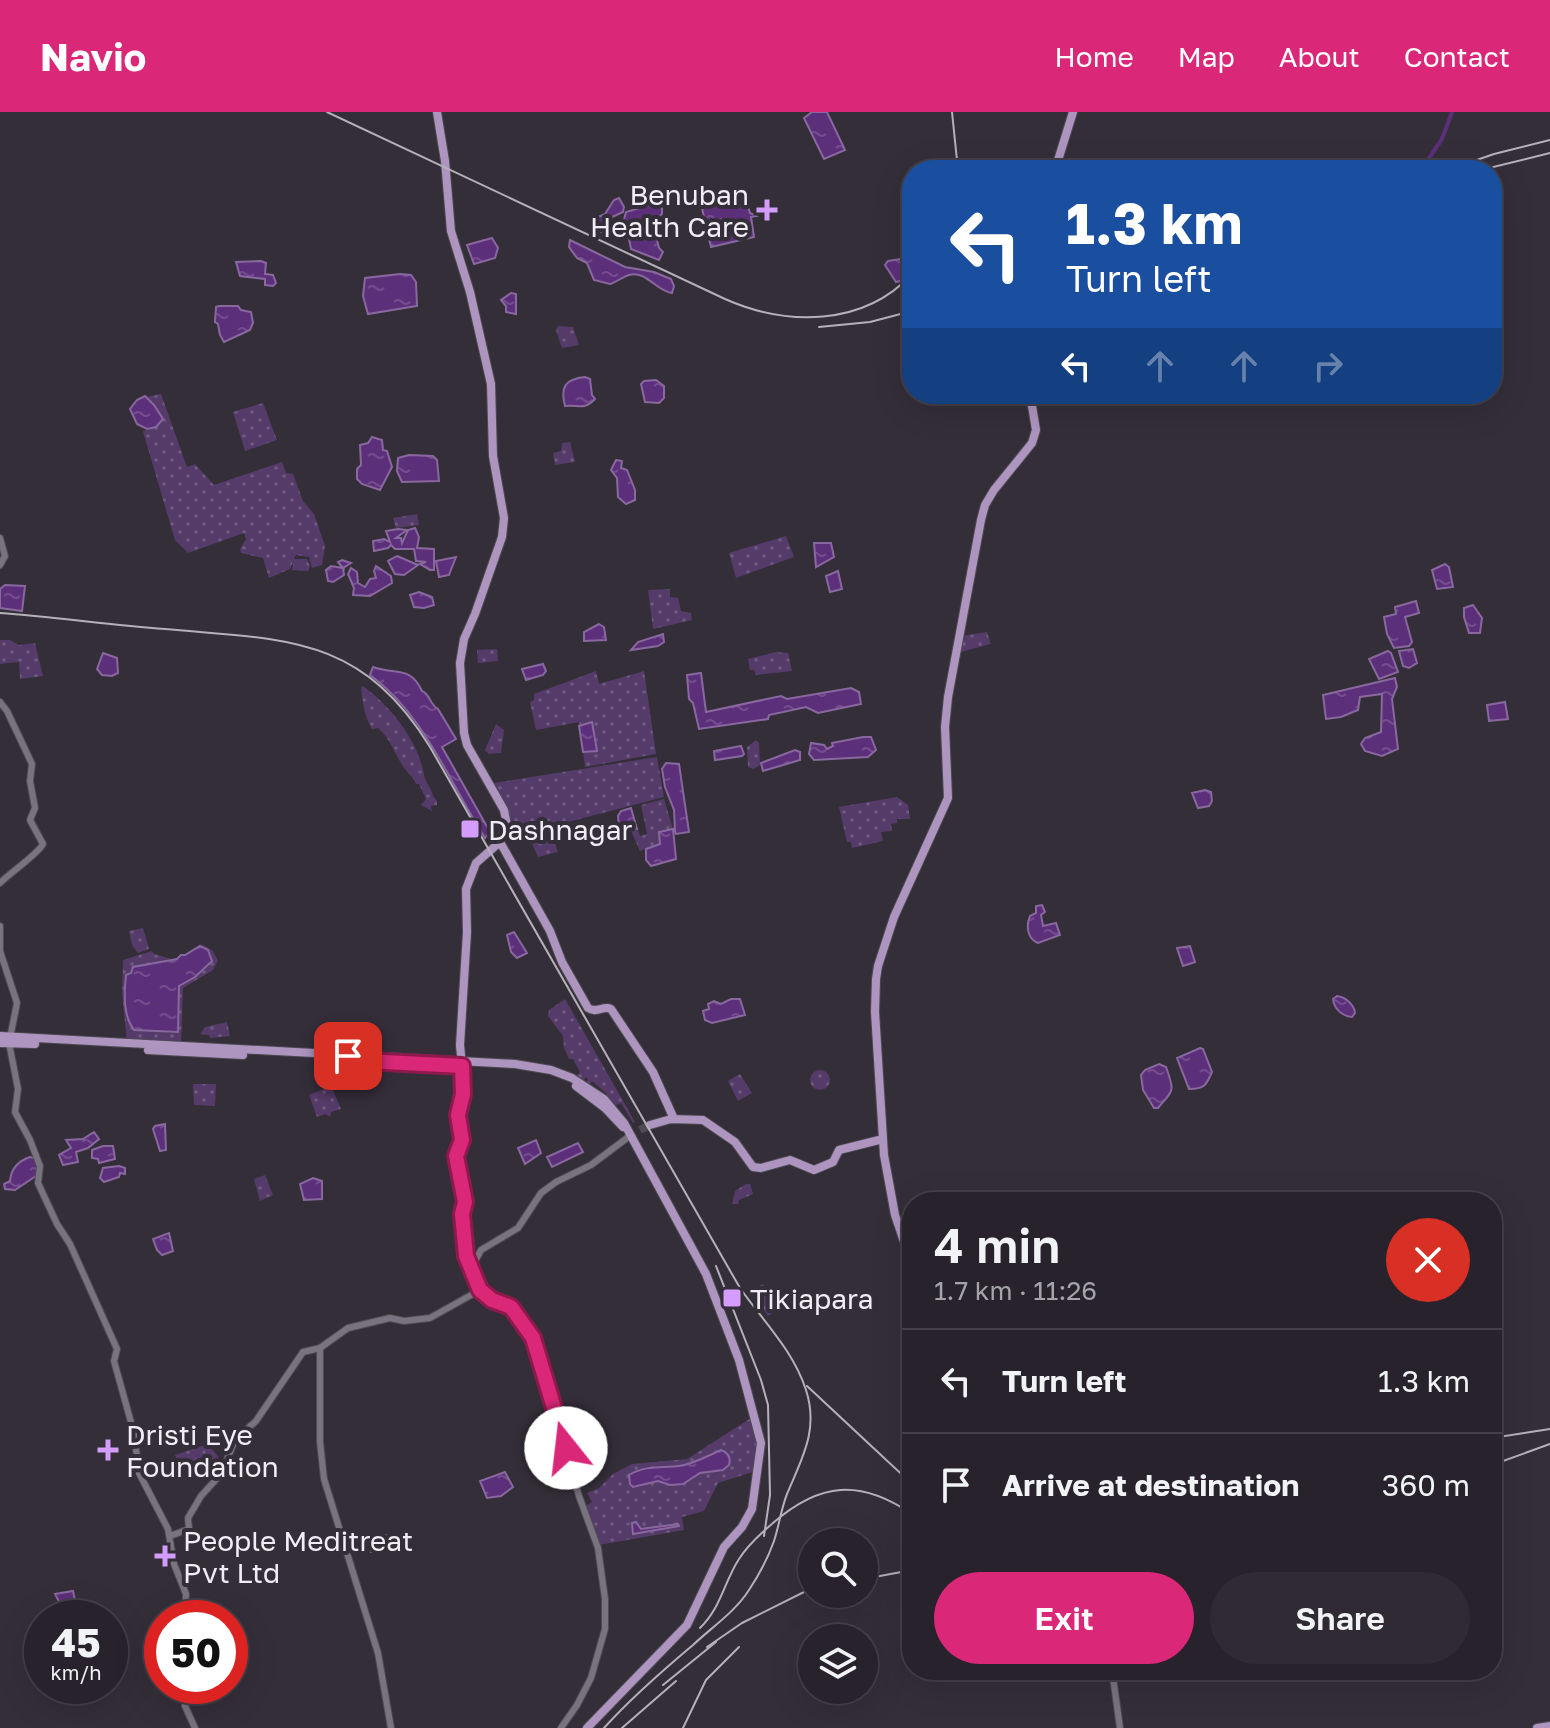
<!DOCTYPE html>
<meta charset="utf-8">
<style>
body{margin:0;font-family:"Golos Text",sans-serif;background:#2f2a33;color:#f1f3f6;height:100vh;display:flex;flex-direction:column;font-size:30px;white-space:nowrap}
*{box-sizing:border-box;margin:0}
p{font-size:26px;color:#a4a4a9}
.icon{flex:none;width:44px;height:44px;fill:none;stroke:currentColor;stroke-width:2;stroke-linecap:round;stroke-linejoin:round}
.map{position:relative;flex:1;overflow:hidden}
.panel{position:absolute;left:902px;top:1080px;width:600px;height:488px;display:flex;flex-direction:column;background:#27222b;border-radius:32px;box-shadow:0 8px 32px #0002,0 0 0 2px #433f47}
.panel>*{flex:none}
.guide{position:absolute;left:902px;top:48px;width:600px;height:244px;border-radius:32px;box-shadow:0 8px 32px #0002,0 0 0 2px #433f47;background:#1a4fa0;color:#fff;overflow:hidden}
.controls{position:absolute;left:798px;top:1416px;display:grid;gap:16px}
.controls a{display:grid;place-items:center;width:80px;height:80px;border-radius:50%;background:#27222b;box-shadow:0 8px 32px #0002,0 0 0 2px #433f47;font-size:40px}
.speed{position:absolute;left:24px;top:1488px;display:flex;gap:16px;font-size:40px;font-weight:700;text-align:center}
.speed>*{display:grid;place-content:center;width:104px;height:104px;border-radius:50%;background:#27222b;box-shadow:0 8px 32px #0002,0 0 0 2px #433f47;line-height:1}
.speed small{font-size:20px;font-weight:400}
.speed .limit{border:12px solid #d22;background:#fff;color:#111}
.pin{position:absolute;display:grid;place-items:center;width:68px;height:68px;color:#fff;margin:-34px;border-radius:16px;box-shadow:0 4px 12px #0006}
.me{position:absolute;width:88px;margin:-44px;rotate:344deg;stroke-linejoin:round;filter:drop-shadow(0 0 6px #0008)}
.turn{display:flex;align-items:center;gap:28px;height:168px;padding:0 32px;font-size:36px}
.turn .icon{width:104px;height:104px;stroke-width:2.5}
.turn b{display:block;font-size:56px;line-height:68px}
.lanes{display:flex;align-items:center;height:76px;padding:0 32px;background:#0003;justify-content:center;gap:40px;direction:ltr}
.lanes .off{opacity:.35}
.round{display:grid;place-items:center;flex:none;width:84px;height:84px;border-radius:42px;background:#2f2a33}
.head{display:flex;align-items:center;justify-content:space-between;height:136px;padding:0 32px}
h1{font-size:48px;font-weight:600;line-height:60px}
.action{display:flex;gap:16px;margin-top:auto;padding:16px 32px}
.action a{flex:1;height:92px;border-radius:48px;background:#db2777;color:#fff;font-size:32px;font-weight:600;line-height:92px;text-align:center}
.action a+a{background:#2f2a33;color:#f1f3f6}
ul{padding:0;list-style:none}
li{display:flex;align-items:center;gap:24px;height:104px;padding:0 32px;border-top:2px solid #433f47}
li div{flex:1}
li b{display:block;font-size:30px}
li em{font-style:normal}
header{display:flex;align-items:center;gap:48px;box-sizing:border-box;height:112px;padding:0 40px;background:#db2777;color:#fff}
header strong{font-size:38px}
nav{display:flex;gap:44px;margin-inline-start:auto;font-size:28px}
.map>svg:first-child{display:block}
.park{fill:url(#park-dots)}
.water{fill:url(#water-ripples);stroke:#89689f;stroke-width:2}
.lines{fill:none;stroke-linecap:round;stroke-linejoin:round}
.canal{stroke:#5c2f7a;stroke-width:4}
.primary-tunnel{stroke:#504b55;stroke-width:8;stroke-dasharray:8 4;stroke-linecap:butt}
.secondary-casing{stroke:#4e4a53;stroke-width:8}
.primary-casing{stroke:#4e4a53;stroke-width:10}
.secondary{stroke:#79727f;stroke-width:6}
.primary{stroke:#ad95c0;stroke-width:8}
.rail{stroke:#b5b1ba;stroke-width:2}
.route-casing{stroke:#8e194d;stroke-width:20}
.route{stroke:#db2777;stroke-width:14}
.poi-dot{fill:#d39cfd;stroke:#342e39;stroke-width:3}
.labels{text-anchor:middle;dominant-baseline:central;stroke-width:8;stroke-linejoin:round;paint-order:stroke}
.poi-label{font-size:28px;fill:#f1edf5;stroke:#342e39;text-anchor:start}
</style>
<header>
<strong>Navio</strong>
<nav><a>Home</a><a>Map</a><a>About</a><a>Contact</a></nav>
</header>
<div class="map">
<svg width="1550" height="1616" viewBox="0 0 1550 1616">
<defs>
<pattern id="park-dots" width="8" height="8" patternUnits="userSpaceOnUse" patternTransform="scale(2)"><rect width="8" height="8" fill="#553b69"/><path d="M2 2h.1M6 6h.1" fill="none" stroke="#6e587f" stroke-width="1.8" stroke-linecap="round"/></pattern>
<pattern id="water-ripples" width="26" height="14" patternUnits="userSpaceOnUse" patternTransform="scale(2)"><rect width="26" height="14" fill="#5c2f7a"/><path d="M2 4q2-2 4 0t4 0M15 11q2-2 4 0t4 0" fill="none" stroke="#744d8e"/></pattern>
</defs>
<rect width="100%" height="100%" fill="#342e39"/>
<path class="park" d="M558,214L573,215L579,233L562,236L556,218Z
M161,282L187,355L195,352L214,373L282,350L286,361L293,362L303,389L314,402L325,434L322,453L312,456L309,445L296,443L294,447H307L310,454L308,459L292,458L294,448L290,457L269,466L263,446L241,441L240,437L246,427L244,421L188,441L175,428L144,323L143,319L156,315L163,307L154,292L146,285Z
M263,291L277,328L245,339L233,300Z
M570,330L575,350L555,353L553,341L561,339L562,331Z
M417,402L419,413L396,416L393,406Z
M786,424L794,445L736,466L729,441Z
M670,477V485L678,486L681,499L691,501L692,508L653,517L648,478Z
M987,520L991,532L957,541L961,524Z
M0,528H10L19,533L35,531L43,564L20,567L19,550L0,552Z
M497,537L498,549L478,551L477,538Z
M776,540L788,541L792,559L756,563L754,558H750L748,547Z
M596,559L599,572L644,559L656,642L585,655L579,610L536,618L530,590L534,588V582Z
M363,574C391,595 418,628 424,663C426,672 432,677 433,684L437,689V693L431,694L432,699L421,693L426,687L419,672H416C412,663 410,664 405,657C395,644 392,628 378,616L372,617C364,603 363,592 361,576Z
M496,612L504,618L501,641L489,642L485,638Z
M755,629L759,630L760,653L753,657L748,655L747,635Z
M657,645L664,685L549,715L547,706L517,713L511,708L494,671Z
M897,685L908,693L910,707H897V711L891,712L892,719L881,720L883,729L852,736L851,730H847L846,726L839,695Z
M664,687L673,717L658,720L660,731L640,739L631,719L638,718L640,724L647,722L641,693Z
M550,719L558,740L538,745L529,725Z
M143,816L149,837L138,841L132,833L129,819Z
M200,831L213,839L218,849L213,858L183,876L181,933L127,931L122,880L123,848L152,839L154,842L171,847L133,855L131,860L125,863C124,881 122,905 134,918L178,921L179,875L197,864L212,849L210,840Z
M565,887L635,1010L633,1011L621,991L614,994L605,986L607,982L592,969L588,974L585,972L588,967L586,965L582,970L575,965L580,960L573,947H569L564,936L563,924L548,904L549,898Z
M227,910L230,924L210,926L209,923L200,922L205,915Z
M810 968a10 10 0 1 1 20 0a10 10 0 1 1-20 0Z
M740,962L752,981L738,989L728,969Z
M193,972H216L215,994L194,993Z
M331,974L341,997L331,1000L330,1005L326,1002L317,1005L309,983Z
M265,1063L273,1083L260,1089L254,1067Z
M746,1072H750L753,1082L739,1088L738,1092H732L735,1079Z
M763,1172L774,1200L768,1204L751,1178Z
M751,1306L759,1344L756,1359L718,1371L704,1399L682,1405L684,1418L599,1433L584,1395L592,1390L587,1381L599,1376L613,1362L632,1352L687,1347Z
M208,1332L219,1346L215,1357L204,1358L197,1348V1352L181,1357L175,1343Z"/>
<path class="water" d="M812,0H827L845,38L824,47L804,6Z
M744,82L750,101L756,104L751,105L754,125L711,135L701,92Z
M619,86L624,95L623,100L612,105L610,109L612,115L617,116L623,111L626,100L656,91L662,96V102L655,108L645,109L642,113L647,122L656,124L659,136L663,140L659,148L631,137L629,127L624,122L609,123L592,116L591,108L605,102L614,88Z
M492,126L498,136L495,146L474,152L467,133Z
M570,128L625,155L654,160L671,167L674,174L672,181C656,179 646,158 629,163C622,165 617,170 610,172L594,168L587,151L577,146L569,135Z
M912,132V157L900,169L896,170L885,153L888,149L901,147L902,136Z
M261,149L266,151L265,162L273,163L276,171L273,174L265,173V167L240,164L236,150Z
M400,162L411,163L416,170L417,194L368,202L363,184L365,166Z
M511,181L516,182V202L506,200V194L501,188Z
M219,194H238L241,198L251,200L253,211L250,218L224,230L220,223L218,212L215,210L216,195Z
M585,265L590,267L592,283L595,287C584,299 578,292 565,294C560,275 565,267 585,265Z
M656,268L664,274V286L659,291L645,290L641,272L644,269Z
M145,284L154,293L163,307L156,315L147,317L137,312L130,297L137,288Z
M372,325L382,328L383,338L387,339L392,355L380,378L362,372L357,367V357L361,353L360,333L368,331Z
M409,343L433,344L437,348L439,369L402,370L397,359L398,346Z
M616,348L622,349L621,356L627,358L635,378V388L626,392L618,385L617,366L611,358Z
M415,416L419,425L417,436L434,437V458H430L420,452L426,450L416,449L414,437H395L391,433L388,436L374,439L373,429L384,427L390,430L386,419L398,417L407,418L396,426H401L402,431L408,418Z
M814,431H831L834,445L816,455Z
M397,444L418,453L404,463L395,462L388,449Z
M456,445L449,463L439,465L436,449Z
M342,448L351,451L343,456L344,463L333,470L328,469L326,458L331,454L343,456L338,450Z
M1445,452L1449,455L1453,475L1437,477L1432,458Z
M376,454L391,464L392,471L370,484L353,483L354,476L348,462L351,456L357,460L358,471L365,475L370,467L376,466L374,459Z
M838,459L842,477L830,480L826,464Z
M5,473L25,474L22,499L0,496V477Z
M419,480L432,485L434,493L424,496L414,495L410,483Z
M1416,489L1419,501L1405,505L1412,530L1409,534L1394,536L1387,522L1384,505L1396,502L1395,495Z
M1473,493L1482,506L1480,521H1469L1464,505V496Z
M599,512L604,515L606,528L584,529V520Z
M663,522L664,530L658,534L631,538L638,530Z
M1413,537L1417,551L1409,556L1403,554L1399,539Z
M1388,539L1391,541L1398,560L1379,567L1369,547Z
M103,541L117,546L118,561L112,564L102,563L97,557Z
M543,552L546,559L543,563L526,568L522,557Z
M373,555C395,563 410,553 422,579C430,582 430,593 438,597L456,627L442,635L490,720L485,726C449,670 425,603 370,563Z
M701,561L706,600L781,584L787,587L851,576L859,580L861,592L818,601L806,595L769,603L768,607L699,617L693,591L689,587L687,563Z
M1395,566L1397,575L1392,587L1398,637L1382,644L1365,639L1361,632L1365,626L1381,620L1382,582L1360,585L1358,598L1341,605L1326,607L1323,583Z
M1505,590L1508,607L1489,609L1487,593Z
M592,610L597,639L583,640L579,614Z
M863,625H871L876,638L868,645L814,648L809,642L811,631L824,633L827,637L833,634L832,631Z
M741,634L744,642L742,644L715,648L714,639Z
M795,638L800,640V648L763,659L761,651Z
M666,651L679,652L689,720L676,722L675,719L674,698L665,675L662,657Z
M1205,678L1211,680L1212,689L1209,694L1198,696L1192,681Z
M631,696L637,717L624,719L619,715L618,704L621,699Z
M673,717L676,747L651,754L646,748V737L660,732L659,720Z
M1042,793L1045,800L1041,803L1043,814L1056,811L1060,823L1038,831C1027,827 1026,813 1030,804L1036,801V794Z
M514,820L527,841L517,846L511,840L507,823Z
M200,834L208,838L212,849L195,865L179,874L178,920L134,918C123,904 124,882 126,863L131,861L133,855L177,847L181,843H185Z
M1190,834L1195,850L1183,854L1177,836Z
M1337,884C1345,885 1354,892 1355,901L1352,905C1342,904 1334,897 1333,887Z
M731,887H740L745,903L712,911L705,908L703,899L709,897L708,892L714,889L721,892Z
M1200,936L1203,937L1212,960C1206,974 1204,977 1189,977L1177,946Z
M1159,952L1166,955C1175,980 1174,977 1158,996H1154L1143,978L1141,963L1145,958Z
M165,1012L166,1038L160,1039L153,1017L155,1014Z
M94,1020L99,1027L88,1036L76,1040L78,1050L63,1053L59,1043L71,1036L66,1028L83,1027Z
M536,1028L541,1041L525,1052L518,1036Z
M578,1031L583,1040L552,1055L547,1045Z
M103,1034H113L115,1047L99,1051L98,1047L92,1046V1038Z
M30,1045L34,1046L38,1055L36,1064L15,1078L5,1077L4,1072L10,1069C11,1057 18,1049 30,1045Z
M119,1054L125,1056V1062L120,1061L119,1065L104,1070L100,1066L103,1056Z
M313,1066L322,1069V1087L304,1088L300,1072Z
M169,1121L173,1139L162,1143L157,1138L153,1127Z
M721,1338C729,1341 731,1346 729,1353L723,1358L700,1361L683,1372L670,1373L658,1369L633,1375L630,1372L629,1363C646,1353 661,1356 679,1354C694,1352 707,1344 721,1338Z
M505,1360L513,1375L501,1384L487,1386L480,1369Z
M636,1410L641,1417L678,1412L679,1414L633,1422L632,1411Z
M386,1423L393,1437L371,1440L368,1429Z
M73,1479L77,1497L73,1500L64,1499L55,1482Z"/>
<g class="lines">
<path class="canal" d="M1425,58L1427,49L1442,27L1452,0
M1454,282L1458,291"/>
<path class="primary-tunnel" d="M640,1018L650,1013"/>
<defs>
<path id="secondary" d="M0,426L5,444L0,453
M0,590L7,599L32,652L30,669L35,696L30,708L43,732C39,741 10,761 0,771
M0,814V839L17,891L9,931L18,977L15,1000L30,1028L40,1054L38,1071L57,1112L70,1132L117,1237L114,1249L134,1321L139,1361L168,1417L174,1452L186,1482L185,1506
M462,954L463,982L458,1003L462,1028L456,1044L465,1090L462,1102L466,1144L480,1178L492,1188L511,1195L533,1226L579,1384L598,1436L605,1487V1517L591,1566L577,1593L561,1616
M472,1155L481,1138L518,1116L541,1081L556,1070L591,1053L631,1023
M320,1236V1330L324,1367L378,1541L391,1616
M170,1424L189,1417L188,1406L201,1384L221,1362L235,1328L256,1309L303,1240L320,1236L348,1216L390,1206L404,1209L430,1206L480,1178
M1112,1558L1120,1616
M184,1574L185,1594L195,1616"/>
<path id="primary" d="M437,0L445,49L451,119L470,180L491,272L493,344L504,406L502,425L475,502L464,527L460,551L464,621L467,633L504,698L507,713L500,730L476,751L466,777L467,820L460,933L462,954
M1055,58L1073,0
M500,730L550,819L562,850L588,896C597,902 603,893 611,897L653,960L674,1007
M0,924L515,952L551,958L572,966L604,987L624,1011L706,1162L739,1248L761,1331L752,1397L742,1415L724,1435L687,1513L587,1616
M0,931L35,932
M148,938L243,943
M576,974L605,996L623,1015
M650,1013L671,1007L703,1008L735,1030L753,1055L761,1056L790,1048L814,1058L833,1050L839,1038L883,1027
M912,1153L895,1103L884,1043L875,900L876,867L878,854L894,805L948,686L945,615L948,585L981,408L985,393L994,378L1032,331L1036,318L1030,282
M1537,1616L1550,1614"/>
</defs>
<use href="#secondary" class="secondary-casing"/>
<use href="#primary" class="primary-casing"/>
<use href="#secondary" class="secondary"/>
<use href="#primary" class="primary"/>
<path class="rail" d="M327,0L725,187C786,214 863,215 912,162
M952,0L958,58
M1448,58L1494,42L1550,28
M1481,58L1550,41
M819,215L870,210L912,199
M0,501C55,505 110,513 165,517C284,528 360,522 430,635L740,1176C763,1209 793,1238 806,1278C819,1318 802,1346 787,1382C781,1397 779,1414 774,1429C768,1446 759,1463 749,1478C735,1500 712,1515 693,1533C662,1559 631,1586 604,1616
M716,1154L761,1268L768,1293L770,1383L764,1424
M807,1274L912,1372
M1492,1326L1550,1317
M1492,1353L1550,1332
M864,1467L912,1458
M700,1516C721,1496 724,1470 739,1447C748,1433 760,1422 773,1411C820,1370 860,1367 912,1402
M707,1535L742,1511L812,1476
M663,1573L716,1530
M622,1616L676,1569
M683,1616L706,1568L739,1535"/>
</g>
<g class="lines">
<defs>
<path id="route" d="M348,944L346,948L462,954L463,982L458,1003L462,1028L456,1044L465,1090L462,1102L466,1144L480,1178L492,1188L511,1195L533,1226L566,1336"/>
</defs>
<use href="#route" class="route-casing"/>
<use href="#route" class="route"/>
</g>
<g class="poi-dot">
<path d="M763 86h8v8h8v8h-8v8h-8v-8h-8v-8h8z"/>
<rect x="460" y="707" width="20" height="20" rx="4"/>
<rect x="722" y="1176" width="20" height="20" rx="4"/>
<path d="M104 1326h8v8h8v8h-8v8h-8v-8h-8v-8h8z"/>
<path d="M161 1432h8v8h8v8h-8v8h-8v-8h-8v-8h8z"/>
</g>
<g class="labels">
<g class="poi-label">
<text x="749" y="82" text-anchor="end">Benuban<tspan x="749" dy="32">Health Care</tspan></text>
<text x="488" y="717">Dashnagar</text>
<text x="750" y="1186">Tikiapara</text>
<text x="126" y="1322">Dristi Eye<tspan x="126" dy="32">Foundation</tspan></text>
<text x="183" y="1428">People Meditreat<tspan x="183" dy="32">Pvt Ltd</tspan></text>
</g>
</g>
</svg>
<div class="controls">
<a><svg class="icon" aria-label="search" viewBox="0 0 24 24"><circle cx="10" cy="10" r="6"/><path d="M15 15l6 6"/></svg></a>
<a><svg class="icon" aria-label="layers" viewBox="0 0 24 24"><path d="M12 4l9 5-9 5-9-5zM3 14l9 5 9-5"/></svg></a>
</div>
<div class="speed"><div>45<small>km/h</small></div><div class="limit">50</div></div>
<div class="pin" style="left:348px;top:944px;background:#d93025"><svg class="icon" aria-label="arrive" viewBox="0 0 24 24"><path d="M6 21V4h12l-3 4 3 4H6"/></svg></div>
<svg class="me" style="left:566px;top:1336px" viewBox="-20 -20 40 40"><circle r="19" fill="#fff"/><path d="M0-13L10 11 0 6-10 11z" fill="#db2777"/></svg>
<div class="guide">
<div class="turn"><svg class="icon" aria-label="left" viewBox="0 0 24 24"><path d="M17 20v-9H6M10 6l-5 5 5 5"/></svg><div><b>1.3 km</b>Turn left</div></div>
<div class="lanes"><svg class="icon" aria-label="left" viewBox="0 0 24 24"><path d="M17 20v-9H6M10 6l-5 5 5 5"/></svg><svg class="icon off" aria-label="ahead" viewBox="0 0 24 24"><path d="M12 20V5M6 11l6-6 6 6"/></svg><svg class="icon off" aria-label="ahead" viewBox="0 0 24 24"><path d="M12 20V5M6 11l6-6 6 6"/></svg><svg class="icon off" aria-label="right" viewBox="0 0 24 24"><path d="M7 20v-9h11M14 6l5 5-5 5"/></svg></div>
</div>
<section class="panel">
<div class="head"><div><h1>4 min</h1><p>1.7 km · 11:26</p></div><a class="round" style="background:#d93025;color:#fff"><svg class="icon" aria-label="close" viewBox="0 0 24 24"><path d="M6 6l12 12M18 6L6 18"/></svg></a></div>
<ul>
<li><svg class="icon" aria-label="left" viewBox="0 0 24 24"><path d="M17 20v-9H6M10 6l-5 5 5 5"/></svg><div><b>Turn left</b></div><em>1.3 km</em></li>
<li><svg class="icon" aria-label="arrive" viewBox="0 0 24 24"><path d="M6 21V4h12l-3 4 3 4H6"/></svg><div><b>Arrive at destination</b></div><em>360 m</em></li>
</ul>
<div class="action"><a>Exit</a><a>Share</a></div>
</section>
</div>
